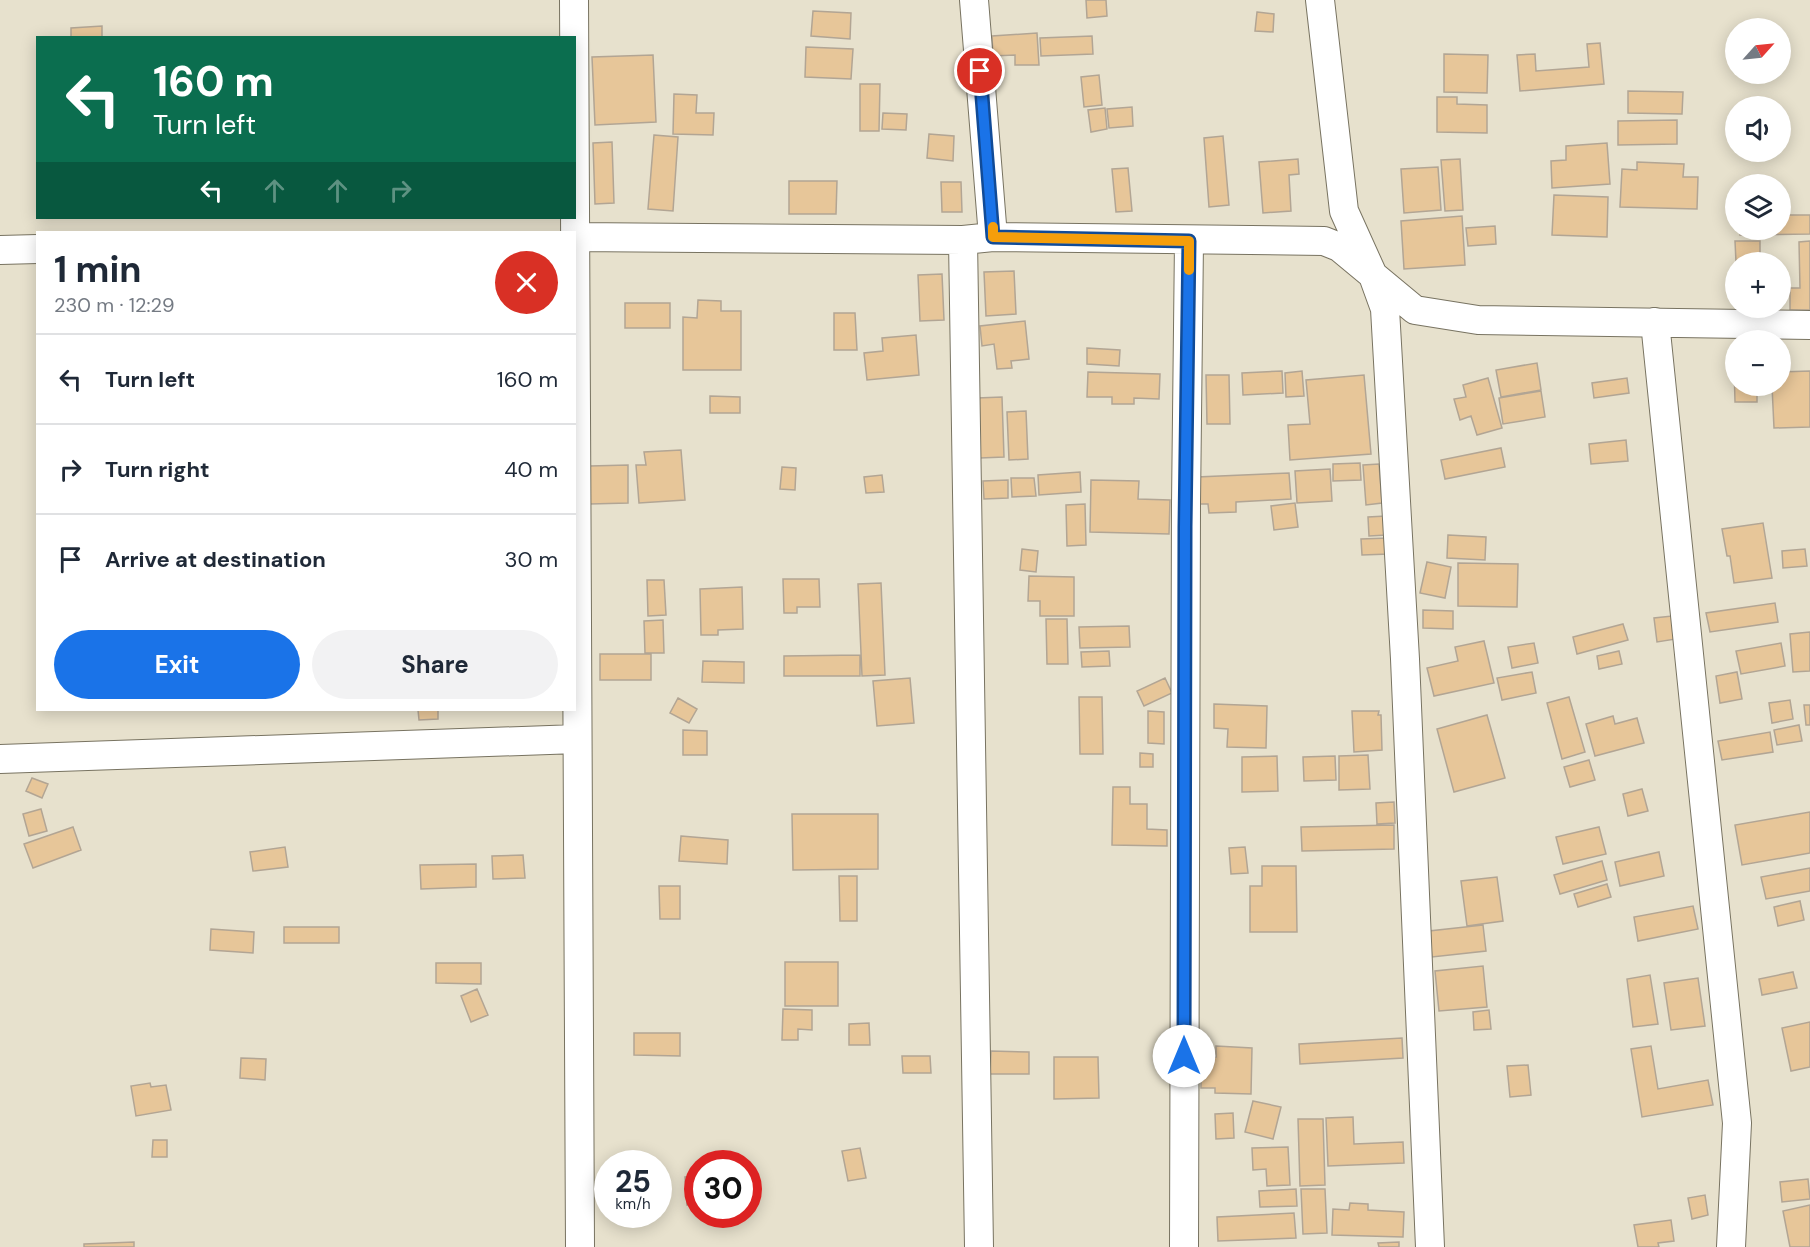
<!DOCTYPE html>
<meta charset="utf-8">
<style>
body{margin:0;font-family:"DM Sans",sans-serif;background:#f2f2f3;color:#1f2937;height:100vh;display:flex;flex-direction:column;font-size:22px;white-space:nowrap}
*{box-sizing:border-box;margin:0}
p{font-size:20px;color:#747a83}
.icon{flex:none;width:33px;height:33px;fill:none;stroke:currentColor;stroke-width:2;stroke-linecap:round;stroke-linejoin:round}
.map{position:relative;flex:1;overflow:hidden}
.panel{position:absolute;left:36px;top:231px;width:540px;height:480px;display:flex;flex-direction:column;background:#fff;border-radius:0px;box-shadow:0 3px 15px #0003}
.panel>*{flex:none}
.banner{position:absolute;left:36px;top:36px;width:540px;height:183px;border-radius:0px;box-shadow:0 3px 15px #0003;background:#0b6e4f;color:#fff;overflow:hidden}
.needle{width:39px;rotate:63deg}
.buttons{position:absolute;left:1725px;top:18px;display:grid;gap:12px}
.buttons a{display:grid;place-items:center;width:66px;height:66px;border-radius:50%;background:#fff;box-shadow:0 3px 15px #0003;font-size:30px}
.speed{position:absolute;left:594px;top:1150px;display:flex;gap:12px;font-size:30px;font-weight:700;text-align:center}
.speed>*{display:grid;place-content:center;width:78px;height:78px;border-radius:50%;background:#fff;box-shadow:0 3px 15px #0003;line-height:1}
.speed small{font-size:15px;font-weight:400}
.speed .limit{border:9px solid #d22;background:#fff;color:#111}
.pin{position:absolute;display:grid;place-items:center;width:51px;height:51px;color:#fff;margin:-26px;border:3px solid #fff;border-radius:50%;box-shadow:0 2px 6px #0007}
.me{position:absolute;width:66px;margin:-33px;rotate:0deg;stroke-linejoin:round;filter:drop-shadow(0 0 4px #0008)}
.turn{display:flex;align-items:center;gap:21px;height:126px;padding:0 18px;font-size:27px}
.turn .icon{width:78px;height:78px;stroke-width:2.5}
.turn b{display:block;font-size:42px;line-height:51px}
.lanes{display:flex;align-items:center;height:57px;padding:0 18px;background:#0003;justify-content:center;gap:30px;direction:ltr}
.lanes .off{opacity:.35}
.round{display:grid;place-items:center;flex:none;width:63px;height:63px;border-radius:32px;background:#f2f2f3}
.headline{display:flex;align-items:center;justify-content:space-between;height:102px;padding:0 18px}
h1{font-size:36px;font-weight:700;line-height:45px}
.action{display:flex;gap:12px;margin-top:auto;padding:12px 18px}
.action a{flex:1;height:69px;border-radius:36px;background:#1a73e8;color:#fff;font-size:24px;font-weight:700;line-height:69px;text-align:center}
.action a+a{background:#f2f2f3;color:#1f2937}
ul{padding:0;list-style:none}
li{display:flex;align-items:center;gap:18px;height:90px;padding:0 18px;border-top:2px solid #e0e1e3}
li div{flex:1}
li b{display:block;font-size:22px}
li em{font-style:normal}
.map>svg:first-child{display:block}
.building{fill:#e7c699;stroke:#b2a594;stroke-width:1.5}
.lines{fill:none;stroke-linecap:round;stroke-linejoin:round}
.street-casing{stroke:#787361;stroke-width:30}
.street{stroke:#fff;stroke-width:28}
.route-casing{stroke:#114b97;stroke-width:15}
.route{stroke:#1a73e8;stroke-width:10}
.slow{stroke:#f59e0b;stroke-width:10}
</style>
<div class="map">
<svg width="1810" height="1247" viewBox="0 0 1810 1247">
<rect width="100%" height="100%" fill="#e7e1cd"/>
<path class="building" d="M1086,0H1106L1107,16L1087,18Z
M813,11L851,13L850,39L811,36Z
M1257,12L1274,14L1273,32L1255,31Z
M102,26V38H71V28Z
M1037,33L1039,65H1015V55L993,56L992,36Z
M1092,36L1093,54L1041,56L1040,38Z
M1600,43L1604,84L1520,91L1517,55L1535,54L1536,71L1589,67L1587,44Z
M806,47L853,49L851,79L805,77Z
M1444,54L1488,55L1487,93L1444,92Z
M653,55L656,122L595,125L592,57Z
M1099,75L1102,105L1084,107L1081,77Z
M860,84H880L879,131H860Z
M1628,91L1683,92L1682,114L1628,113Z
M674,94L697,95L696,113H714L713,135L673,134Z
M1437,97H1457V104L1487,105V133L1437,132Z
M1132,107L1133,126L1109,128L1107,109Z
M1105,108L1107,129L1091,132L1088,110Z
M883,113L907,114L906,130L882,129Z
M1677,120V144L1618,145V121Z
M929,134L954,136L953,161L927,158Z
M654,135L678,137L673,211L648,209Z
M1223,136L1229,205L1209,207L1204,138Z
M612,142L614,203L595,204L593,143Z
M1607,143L1610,184L1552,188L1551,161L1566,160V146Z
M1298,159L1299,174L1289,175L1291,211L1263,213L1259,162Z
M1460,159L1463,210L1445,211L1441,160Z
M1637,162L1684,164L1683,177H1698L1697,209L1620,207L1622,169L1637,170Z
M1438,167L1441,210L1404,213L1401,169Z
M1128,168L1132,211L1116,212L1112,169Z
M789,181H837L836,214H789Z
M941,182H961L962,212H942Z
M1554,195L1608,197L1607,237L1552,235Z
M1780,215H1810V234L1740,235V230H1780Z
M1462,216L1465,265L1404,269L1401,221Z
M1495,226L1496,244L1468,246L1466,228Z
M1735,241H1760V262H1736Z
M1810,241V310H1790V288H1800L1799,242Z
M1014,271L1016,314L986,316L984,272Z
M942,274L944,320L920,321L918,275Z
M698,300L721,301V311H741V370H683V317L697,318Z
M625,303H670V328H625Z
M834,313H855L857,350H834Z
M1025,321L1029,359L1011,361L1012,368L997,369L994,344L982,346L980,326Z
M916,335L919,375L867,380L864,353L883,351L882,338Z
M1087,348L1120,350L1119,366L1087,364Z
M1537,363L1541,390L1501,397L1496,370Z
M1734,366L1736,386H1757V402H1735Z
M1282,371L1283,393L1243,395L1242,373Z
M1302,371L1304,396L1286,397L1285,373Z
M1810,371V427L1774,428L1772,386H1780V372Z
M1088,372L1160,374L1159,399L1134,398V404H1112V397H1087Z
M1206,375H1229L1230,424H1207Z
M1364,375L1371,454L1290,460L1288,425L1310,424L1306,380Z
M1488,378L1502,428L1477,435L1471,416L1460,420L1454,399L1466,397L1463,385Z
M1627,378L1629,393L1594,398L1592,383Z
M1541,391L1545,417L1503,424L1499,398Z
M710,396L740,397V413H710Z
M1002,397L1004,457L980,458L977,398Z
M1026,411L1028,459L1009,460L1007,412Z
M1626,440L1628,461L1591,464L1589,444Z
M1501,448L1505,467L1445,479L1441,460Z
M681,450L685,500L639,503L636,465H646L644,452Z
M1360,463L1361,480L1333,481V464Z
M1379,464L1382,503L1366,505L1363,465Z
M628,465V503L590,504V466Z
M782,467L796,468L795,490L780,489Z
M1330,469L1332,501L1297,503L1295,471Z
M1080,472L1081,492L1039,495L1038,475Z
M1289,473L1291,499L1236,502V512L1209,513L1208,504H1199L1197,477Z
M882,475L884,492L866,493L864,477Z
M1011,478H1034L1036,496L1012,497Z
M1008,480V498L984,499L983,481Z
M1091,480L1139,481L1138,499L1170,500L1169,534L1090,532Z
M1295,503L1298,527L1274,530L1271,506Z
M1085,504L1086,545L1067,546L1066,505Z
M1386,516L1387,535L1369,536L1368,517Z
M1763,523L1772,578L1734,583L1730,556H1727L1722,529Z
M1448,535L1486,537L1485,560L1447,558Z
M1388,538L1389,554L1362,555L1361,539Z
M1022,549L1038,551L1036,572L1020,570Z
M1805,549L1807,566L1783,568L1782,551Z
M1427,562L1451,567L1445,598L1420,593Z
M1458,563L1518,564L1517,607L1458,606Z
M1029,576L1074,577V616H1040V601H1028Z
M783,579H819L820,607H797V613H784Z
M647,580H664L666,615L648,616Z
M881,583L885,675L862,676L858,584Z
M742,587L743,629L718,630V635H701L700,589Z
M1775,603L1778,622L1710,632L1706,613Z
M1423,610L1453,611V629L1423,628Z
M1672,616L1676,639L1657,642L1654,618Z
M1046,619H1067L1068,664H1047Z
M663,620L664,653H645L644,621Z
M1623,624L1628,640L1577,654L1573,637Z
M1129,626L1130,647L1080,648L1079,627Z
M1810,632V671L1793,672L1790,634Z
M1484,641L1494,683L1434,696L1427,668L1458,661L1455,647Z
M1534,643L1538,663L1512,668L1508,647Z
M1781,643L1785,666L1741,674L1736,651Z
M1109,651L1110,666L1082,667L1081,652Z
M1619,651L1622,664L1599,669L1597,656Z
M600,654H651V680H600Z
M860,655V676H784V656Z
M703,661L744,662V683L702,682Z
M1532,672L1536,693L1502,700L1497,678Z
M1737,672L1742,699L1720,703L1716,676Z
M910,678L914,723L877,726L873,681Z
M1165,678L1172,693L1144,706L1137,691Z
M1079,697H1102L1103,754H1080Z
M1569,697L1585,752L1562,759L1547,703Z
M678,698L697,709L689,723L670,713Z
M1790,700L1793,719L1772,723L1769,703Z
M1214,704L1267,706L1266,748L1227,747L1228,729L1214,728Z
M1804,705H1810V725H1806Z
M418,710H438V719L419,720Z
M1148,711L1164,712V744L1148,743Z
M1352,711H1379L1378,715H1381L1382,750L1354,752Z
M1487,715L1505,778L1454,792L1437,729Z
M1613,716L1615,724L1637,718L1644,743L1595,756L1586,724Z
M1799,725L1802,741L1777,745L1774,730Z
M683,730L707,731V755H683Z
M1770,732L1773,752L1722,760L1718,741Z
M1140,753L1153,754V767H1140Z
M1368,755L1370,789L1339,790V756Z
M1277,756L1278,791L1242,792V757Z
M1335,756L1336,780L1304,781L1303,757Z
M1589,760L1595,780L1570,787L1564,767Z
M32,778L48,784L42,798L26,791Z
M1113,787H1130V804H1147V829L1167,830V846L1112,845Z
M1642,789L1648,811L1628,816L1623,794Z
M1394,802L1395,823L1377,824L1376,803Z
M41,809L47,831L29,836L23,814Z
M1810,812V853L1742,865L1735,825Z
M792,814H878V869L793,870Z
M1394,825V849L1302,851L1301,827Z
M73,827L81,850L33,868L24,844Z
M1599,827L1606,854L1563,864L1556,837Z
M681,836L728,840L727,864L679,861Z
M285,847L288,867L253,871L250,852Z
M1245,847L1248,873L1231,874L1229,848Z
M1659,852L1664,876L1620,886L1615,862Z
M523,855L525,878L493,879L492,856Z
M1602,861L1607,880L1560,894L1554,875Z
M476,864V887L421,889L420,865Z
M1262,866H1296L1297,932H1250V886H1262Z
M1810,868V891L1766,899L1761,877Z
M839,876H857V921H840Z
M1497,877L1503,921L1467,926L1461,881Z
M1607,884L1611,897L1578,907L1574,894Z
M659,886H680V919H660Z
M1800,901L1804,920L1778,926L1774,907Z
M1693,906L1698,929L1638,941L1634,917Z
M1483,925L1486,951L1432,957L1429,931Z
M284,927H339V943H284Z
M211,929L254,932L253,953L210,950Z
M785,962H838V1006H785Z
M436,963H481V984L436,983Z
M1483,966L1487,1007L1439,1011L1435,971Z
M1793,972L1797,988L1762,995L1759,979Z
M1650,975L1658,1024L1633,1027L1627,979Z
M1698,978L1705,1026L1671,1030L1664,983Z
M477,989L488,1015L471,1022L461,996Z
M783,1009L812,1010V1030L798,1029V1040H782Z
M1489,1010L1491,1029L1474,1030L1473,1012Z
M1810,1022V1067L1791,1071L1782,1028Z
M869,1023L870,1045H849V1024Z
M634,1033H680V1056L634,1055Z
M1402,1038L1403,1058L1300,1064L1299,1044Z
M1216,1046L1252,1048L1251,1094L1215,1093V1088H1201V1056L1216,1057Z
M1651,1046L1658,1089L1708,1080L1713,1105L1642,1117L1631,1049Z
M991,1051L1029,1052V1074H990Z
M902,1056H930L931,1073H903Z
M1054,1057H1098L1099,1098L1054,1099Z
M241,1058L266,1059L265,1080L240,1078Z
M1528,1065L1531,1095L1510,1097L1507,1066Z
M150,1083L151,1087L166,1085L171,1110L136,1116L131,1086Z
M1253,1101L1281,1107L1273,1139L1245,1132Z
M1233,1113L1234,1138L1216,1139L1215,1114Z
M1353,1117L1354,1144L1403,1142L1404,1163L1328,1166L1326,1118Z
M1298,1119H1323L1325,1185L1300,1186Z
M153,1140H167V1157H152Z
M1288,1147L1290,1185L1267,1186L1266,1169L1253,1170L1252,1148Z
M860,1148L866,1178L848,1181L842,1151Z
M698,1176V1205H687L685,1177Z
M1808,1179L1810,1199L1782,1202L1780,1182Z
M1296,1189L1297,1206L1260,1207L1259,1191Z
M1301,1189H1325L1327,1233L1303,1234Z
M1705,1195L1708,1215L1692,1219L1688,1198Z
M1350,1203L1368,1204V1210L1404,1212L1403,1237L1332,1235L1333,1209L1349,1210Z
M1810,1205V1247H1790L1783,1211Z
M1294,1213L1296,1238L1218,1241L1217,1217Z
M1671,1220L1674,1241L1658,1243L1659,1247H1638L1634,1225Z
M134,1242V1247H84V1244Z
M1399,1242V1247H1379L1378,1243Z"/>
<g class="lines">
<defs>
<path id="street" d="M574,0L580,1247
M974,0L993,237
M1320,0L1344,211L1372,273L1385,309L1405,659L1430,1247
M574,237L963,240L993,237L1324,241L1339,247L1415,310L1478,320L1810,325
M963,240L979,1247
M0,250L38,249
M1655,322L1737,1123L1731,1247
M0,759L577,739
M1184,1247L1186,504L1189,241"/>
</defs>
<use href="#street" class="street-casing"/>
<use href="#street" class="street"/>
</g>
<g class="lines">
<defs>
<path id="route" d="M980,71L993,237L1189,241L1185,527L1184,1056"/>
</defs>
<use href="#route" class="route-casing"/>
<use href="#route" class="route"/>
<path class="slow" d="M993,227V237L1189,241V270"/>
</g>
</svg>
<div class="buttons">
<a><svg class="needle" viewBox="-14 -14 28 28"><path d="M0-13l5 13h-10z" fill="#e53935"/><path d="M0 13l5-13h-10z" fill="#747a83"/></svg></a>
<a><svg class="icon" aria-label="sound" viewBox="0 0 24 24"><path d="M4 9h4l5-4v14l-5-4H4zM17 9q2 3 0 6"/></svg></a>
<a><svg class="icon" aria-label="layers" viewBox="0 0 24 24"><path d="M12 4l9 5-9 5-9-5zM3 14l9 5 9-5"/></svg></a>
<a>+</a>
<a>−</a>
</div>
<div class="speed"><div>25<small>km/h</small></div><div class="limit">30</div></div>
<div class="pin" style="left:980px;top:71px;background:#d93025"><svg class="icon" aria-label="arrive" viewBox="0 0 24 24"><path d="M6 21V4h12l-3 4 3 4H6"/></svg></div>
<svg class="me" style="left:1184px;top:1056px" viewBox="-20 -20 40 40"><circle r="19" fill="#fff"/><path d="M0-13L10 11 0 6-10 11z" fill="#1a73e8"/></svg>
<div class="banner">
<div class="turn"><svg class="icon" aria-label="left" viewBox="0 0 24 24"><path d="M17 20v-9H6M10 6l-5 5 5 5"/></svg><div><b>160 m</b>Turn left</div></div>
<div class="lanes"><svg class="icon" aria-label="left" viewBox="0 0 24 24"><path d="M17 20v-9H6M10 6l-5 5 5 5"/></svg><svg class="icon off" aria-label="ahead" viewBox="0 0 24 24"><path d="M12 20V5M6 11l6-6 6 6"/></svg><svg class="icon off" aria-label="ahead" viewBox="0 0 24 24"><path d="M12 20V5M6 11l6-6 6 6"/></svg><svg class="icon off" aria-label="right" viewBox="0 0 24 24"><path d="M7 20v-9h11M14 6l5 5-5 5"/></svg></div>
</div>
<section class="panel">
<div class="headline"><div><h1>1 min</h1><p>230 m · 12:29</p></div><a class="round" style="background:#d93025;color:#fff"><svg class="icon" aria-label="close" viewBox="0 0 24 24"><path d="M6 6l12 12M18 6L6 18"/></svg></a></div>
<ul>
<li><svg class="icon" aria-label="left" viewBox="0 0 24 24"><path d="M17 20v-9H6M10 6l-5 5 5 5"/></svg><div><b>Turn left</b></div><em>160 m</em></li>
<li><svg class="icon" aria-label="right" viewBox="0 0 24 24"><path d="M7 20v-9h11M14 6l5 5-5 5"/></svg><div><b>Turn right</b></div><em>40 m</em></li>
<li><svg class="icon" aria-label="arrive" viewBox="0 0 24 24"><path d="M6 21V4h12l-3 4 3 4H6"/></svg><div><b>Arrive at destination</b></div><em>30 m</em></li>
</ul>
<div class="action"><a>Exit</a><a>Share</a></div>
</section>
</div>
